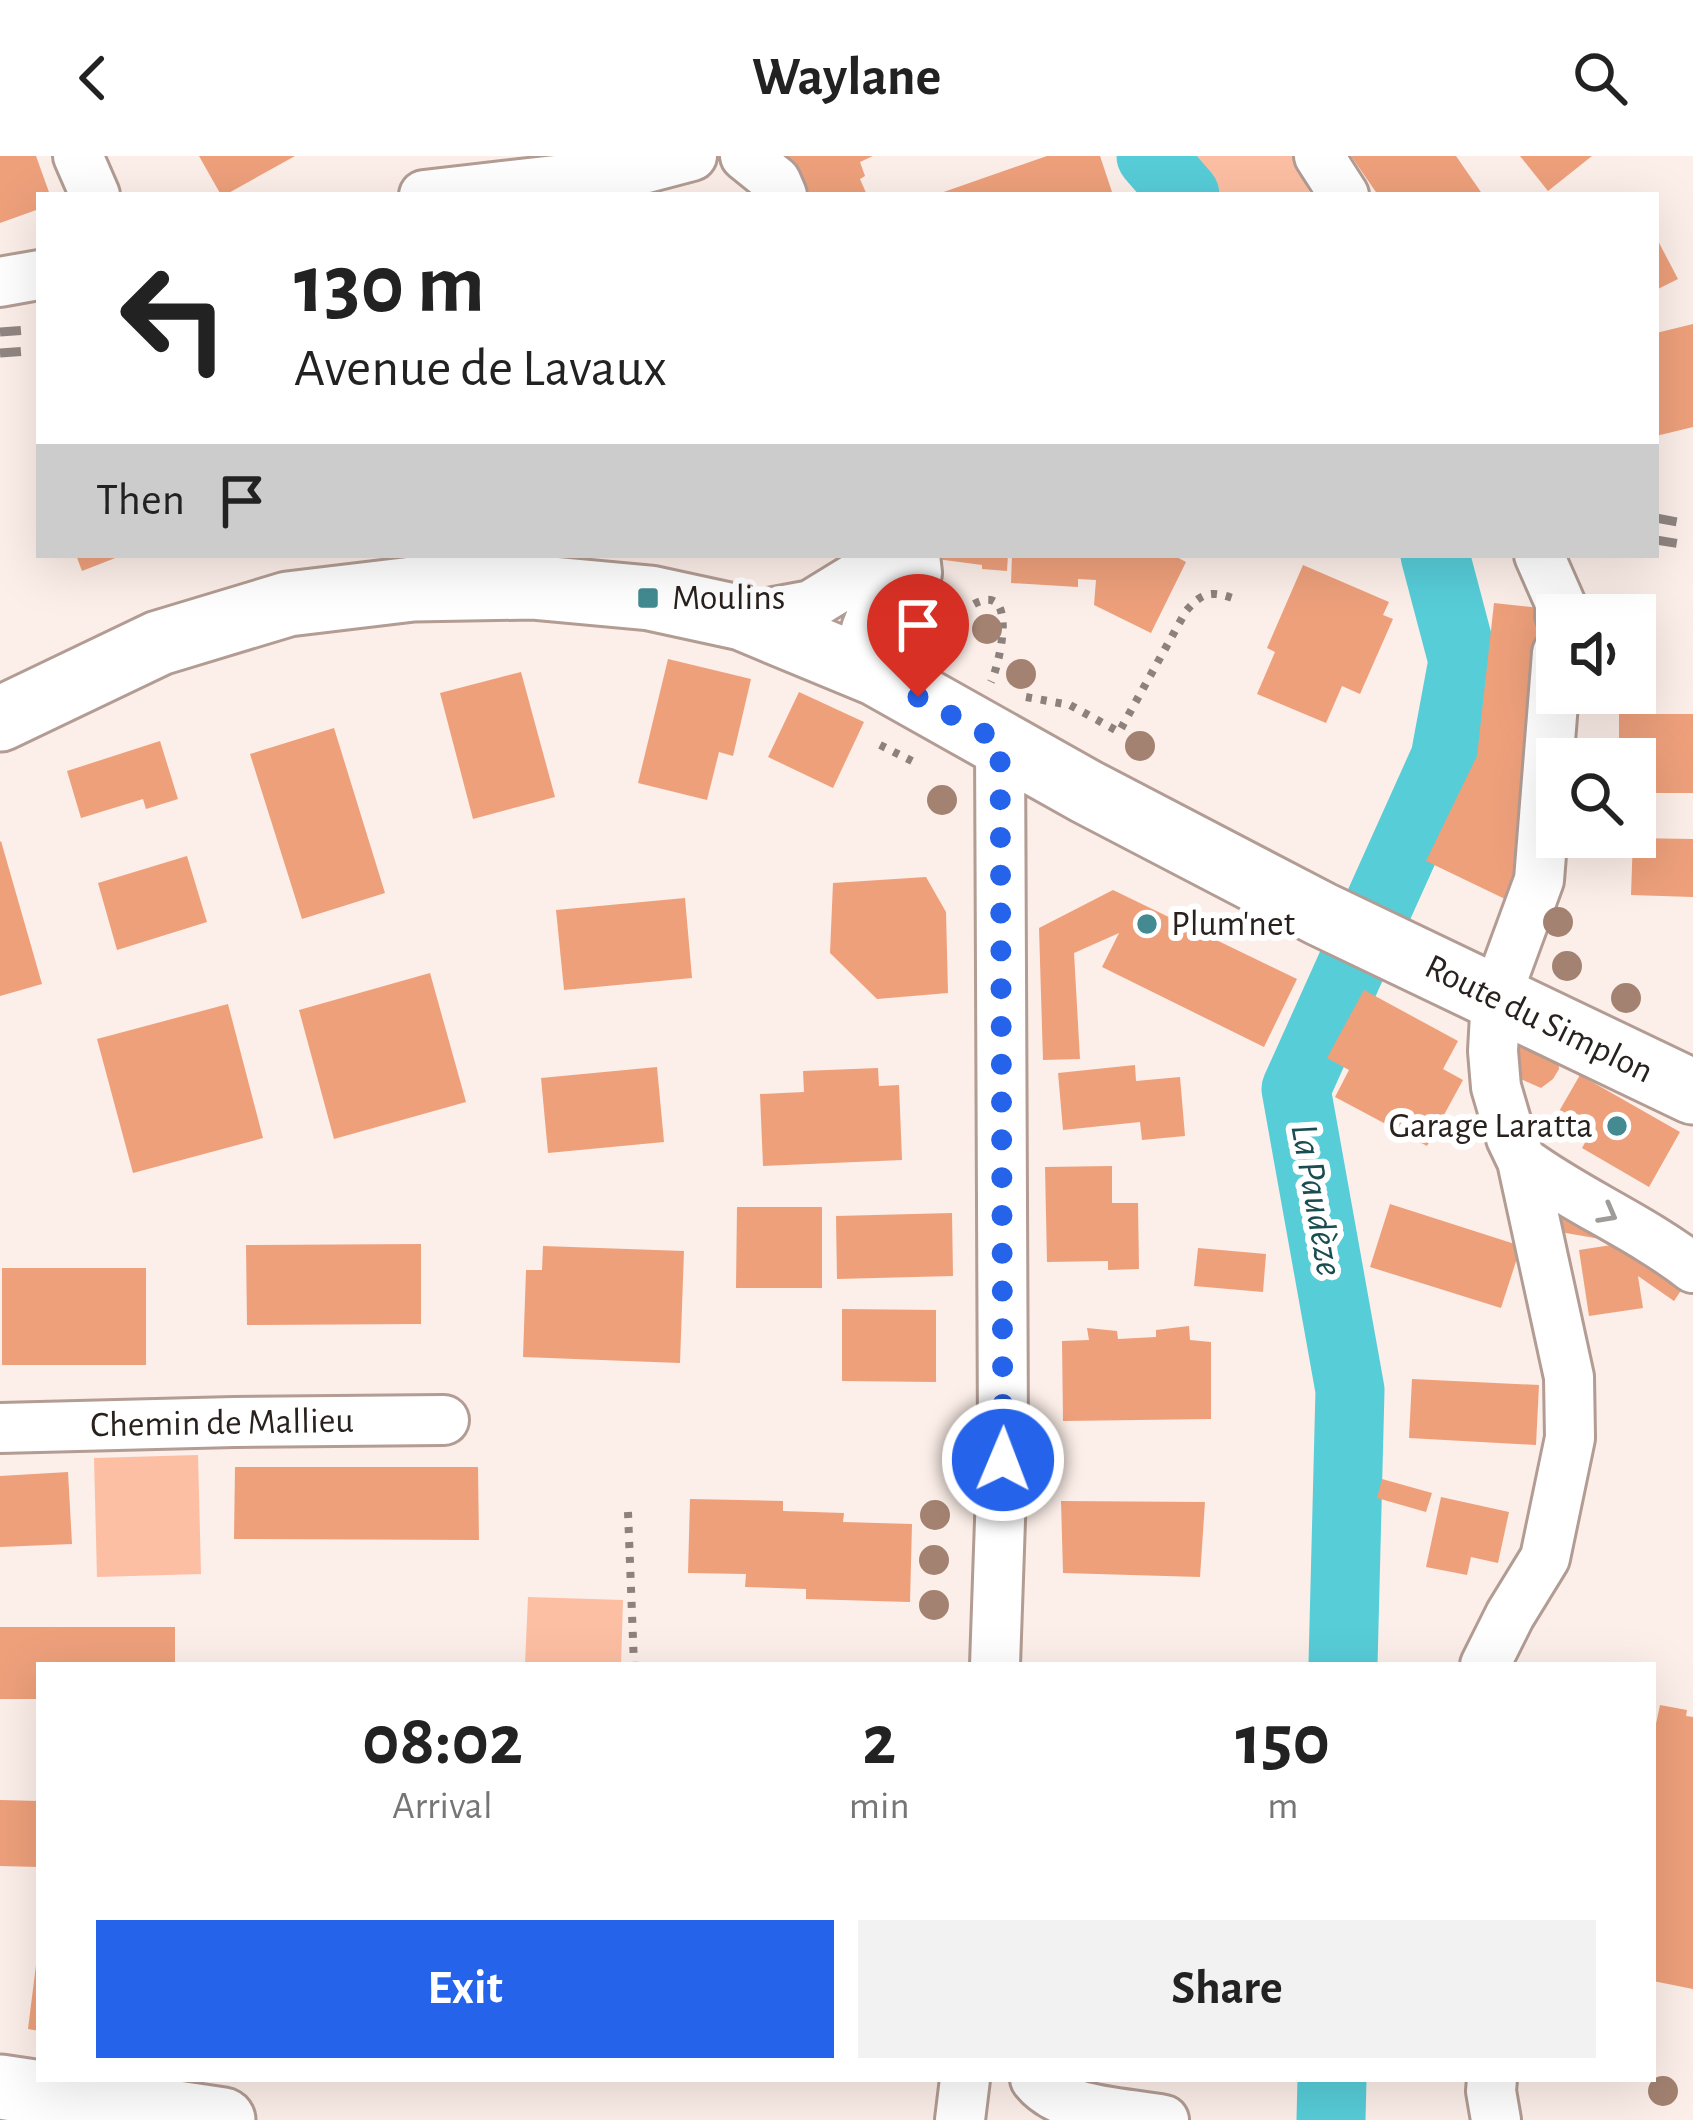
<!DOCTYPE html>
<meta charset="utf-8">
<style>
body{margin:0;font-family:"Alegreya Sans",sans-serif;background:#f2f2f2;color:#222;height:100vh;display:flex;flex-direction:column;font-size:45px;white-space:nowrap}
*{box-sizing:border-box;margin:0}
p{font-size:39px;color:#767676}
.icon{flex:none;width:66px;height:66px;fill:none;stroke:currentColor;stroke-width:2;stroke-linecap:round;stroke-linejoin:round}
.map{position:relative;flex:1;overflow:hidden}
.drawer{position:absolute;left:36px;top:1506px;width:1620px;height:420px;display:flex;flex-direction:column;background:#fff;border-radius:0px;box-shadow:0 12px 48px #0002}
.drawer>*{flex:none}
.guide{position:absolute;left:36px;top:36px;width:1623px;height:366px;border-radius:0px;box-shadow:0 12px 48px #0002;background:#fff;color:#222;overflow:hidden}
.fabs{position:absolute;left:1536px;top:438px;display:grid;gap:24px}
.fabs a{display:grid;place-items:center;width:120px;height:120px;border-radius:0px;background:#fff;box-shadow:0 12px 48px #0002;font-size:60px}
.pin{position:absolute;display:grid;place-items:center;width:102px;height:102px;color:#fff;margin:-123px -51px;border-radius:50% 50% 50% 0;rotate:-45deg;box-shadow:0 0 12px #0007}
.pin .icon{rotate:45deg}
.me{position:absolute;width:132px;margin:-66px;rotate:1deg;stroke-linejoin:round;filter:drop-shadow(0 0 9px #0008)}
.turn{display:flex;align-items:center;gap:42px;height:252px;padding:0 60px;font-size:54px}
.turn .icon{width:156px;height:156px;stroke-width:2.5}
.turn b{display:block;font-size:84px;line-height:102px}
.then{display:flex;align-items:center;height:114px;padding:0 60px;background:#0003;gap:24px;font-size:45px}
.eta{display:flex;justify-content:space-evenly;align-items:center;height:204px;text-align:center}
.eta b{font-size:72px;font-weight:700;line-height:84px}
.button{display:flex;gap:24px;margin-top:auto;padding:24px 60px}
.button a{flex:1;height:138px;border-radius:0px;background:#2563eb;color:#fff;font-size:48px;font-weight:700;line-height:138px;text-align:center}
.button a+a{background:#f2f2f2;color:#222}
header{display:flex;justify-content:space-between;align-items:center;height:156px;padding:0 60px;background:#fff;font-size:54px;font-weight:700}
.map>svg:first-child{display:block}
.green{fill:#fdbfa3}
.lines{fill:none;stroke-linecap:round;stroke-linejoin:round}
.river{stroke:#57cdd8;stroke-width:69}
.building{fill:#eea07b}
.minor-casing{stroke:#b29c93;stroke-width:54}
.major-casing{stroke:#b29c93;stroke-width:69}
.path{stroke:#8c817c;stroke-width:8;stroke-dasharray:6 9;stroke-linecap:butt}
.minor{stroke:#fff;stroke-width:48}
.major{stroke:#fff;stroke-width:63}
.rail{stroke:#908580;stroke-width:9;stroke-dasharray:21 21;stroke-linecap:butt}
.tree{fill:#a38271}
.oneway{stroke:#9f9b99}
.route{stroke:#2563eb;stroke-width:21;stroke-dasharray:0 37.8}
.poi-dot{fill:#438a91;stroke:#fff;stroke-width:4.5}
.labels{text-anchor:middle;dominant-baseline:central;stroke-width:12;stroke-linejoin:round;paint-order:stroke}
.poi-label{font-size:36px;fill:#29211d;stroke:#fff;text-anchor:start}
.street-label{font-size:36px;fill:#29211d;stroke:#fff}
.water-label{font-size:39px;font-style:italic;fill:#1a4d52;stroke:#fff}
</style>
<header><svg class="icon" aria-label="back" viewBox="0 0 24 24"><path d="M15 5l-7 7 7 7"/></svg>Waylane<svg class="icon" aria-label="search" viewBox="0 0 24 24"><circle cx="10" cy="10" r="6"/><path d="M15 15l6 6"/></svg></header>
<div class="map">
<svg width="1693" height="1964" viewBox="0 0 1693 1964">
<rect width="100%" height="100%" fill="#fceee8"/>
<path class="green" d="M1150,0H1292L1311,39H1183Z
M198,1299L201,1418L97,1421L94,1302Z
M528,1441L623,1444L621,1509H525Z"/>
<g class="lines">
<path class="river" d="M1151,0L1185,39
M1343,1509L1350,1234L1296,933L1445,602L1463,505L1435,399
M1331,1964L1332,1923"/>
</g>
<path class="building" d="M0,0H36L50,39H39V53L0,67Z
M199,0H295L225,39H221Z
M786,0H873L860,6L865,20L860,23L867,39H800Z
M1047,0H1100L1113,39H935Z
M1351,0H1456L1483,39H1378Z
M1520,0H1592L1548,35Z
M1656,81L1678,123L1656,134Z
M1693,168V271L1656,280V177Z
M76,399H123L82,415Z
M929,399H1008L1007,415L982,413V409L929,402Z
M1012,399H1173L1186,406L1151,477L1094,449L1096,424L1078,423V431L1011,427Z
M1303,409L1389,446L1383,459L1393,463L1360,538L1342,530L1326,567L1257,538L1275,496L1267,492Z
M1494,447L1550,453L1522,708L1505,743L1426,705L1477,600Z
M668,503L751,523L733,600L719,596L707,644L638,627Z
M521,516L555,641L473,663L440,537Z
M799,536L864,566L833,632L768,601Z
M1619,558H1693V637H1635V603H1619Z
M334,572L385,737L302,763L250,598Z
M160,585L178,643L146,653L143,643L81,662L67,615Z
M1633,682L1693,683V741L1631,739Z
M1,685L42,828L0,840V686Z
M187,700L207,766L117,794L98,727Z
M926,721L946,756L948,837L877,843L830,797L833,727Z
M1113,734L1297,823L1264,891L1102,811L1119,777L1074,797L1080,903L1043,904L1039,772Z
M685,742L692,822L564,834L556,754Z
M430,817L466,946L334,983L299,854Z
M1364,834L1458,885L1443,913L1463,924L1427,990L1335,941L1349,914L1327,902Z
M228,848L263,982L133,1017L97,883Z
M1529,884L1558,898L1559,913L1553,923L1541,932L1514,920L1513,904L1520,891Z
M1135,909L1136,925L1180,921L1185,980L1142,984L1140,966L1063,974L1058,917Z
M657,911L664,986L548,997L541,922Z
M878,912L879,930L899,929L902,1004L763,1010L760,938L804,936L803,915Z
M1580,919L1680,976L1649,1031L1582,992L1587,983L1554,964Z
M1112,1010V1047H1138L1139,1113L1108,1114V1105L1047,1106L1045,1011Z
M1556,1047L1612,1085L1560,1076L1562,1063L1550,1060Z
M1390,1048L1521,1090L1501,1152L1370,1111Z
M737,1051H822V1132H736Z
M952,1057L953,1120L837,1123L836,1060Z
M1631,1086L1688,1124L1674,1145L1638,1120L1643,1152L1589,1160L1579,1094Z
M421,1088V1168L247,1169L246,1089Z
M543,1090L684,1095L680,1207L523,1201L526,1114H542Z
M1198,1092L1266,1098L1263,1136L1194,1130Z
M2,1112H146V1209H2Z
M842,1153L936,1154V1226L842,1225Z
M1189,1170L1190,1184L1211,1186V1263L1063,1265L1062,1185L1089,1184L1087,1172L1117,1175L1118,1183L1156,1181V1174Z
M1412,1223L1539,1229L1536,1289L1409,1282Z
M235,1311H478L479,1384L234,1383Z
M68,1316L72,1388L0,1391V1320Z
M1382,1323L1432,1337L1426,1356L1377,1342Z
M1441,1341L1509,1356L1498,1407L1471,1401L1467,1419L1426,1411Z
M690,1343L783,1345V1355L844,1357L843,1366L912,1368L910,1446L806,1443V1433L745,1431L746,1418L688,1417Z
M1061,1345L1205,1346L1200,1421L1063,1417Z
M0,1471H175V1509H39V1543H0Z
M1660,1549L1687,1554L1686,1560L1693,1561V1833L1653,1825V1582Z
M0,1644L39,1645V1711L0,1710Z
M36,1809L39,1810V1875L28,1873Z"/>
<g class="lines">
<defs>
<path id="minor" d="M78,0L95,39
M745,0L776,25L782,39
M1319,0L1344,39
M424,39L635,15L692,0
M0,126L39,119
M1539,399L1561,449L1560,459
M742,462L811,449L868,414L880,399
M877,518L903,489L917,417L915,399
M877,518L866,473L895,399
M1522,1005C1576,1045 1639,1070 1693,1112
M0,1272L234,1266L444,1264
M995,1509L1003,1278L1000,587
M1485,1509L1510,1459L1545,1402L1570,1282L1569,1221L1522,1005L1511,982L1496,931L1493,895L1496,841L1539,724L1557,497
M1035,1923C1062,1957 1124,1956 1164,1964
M1492,1923L1491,1935L1496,1964
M960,1964L965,1923"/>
<path id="major" d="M0,563L159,487L288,448L413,433L531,431L650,442L742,462L877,518L1087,636L1321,758L1693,936
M0,1931L223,1964"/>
</defs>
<use href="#minor" class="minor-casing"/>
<use href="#major" class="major-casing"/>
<path class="path" d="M974,448C1019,424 1000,507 991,526
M1026,541L1070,549L1119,576L1186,455C1204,434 1213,435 1238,444
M880,589L912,605
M628,1356L634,1509"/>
<use href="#minor" class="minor"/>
<use href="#major" class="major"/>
<path class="rail" d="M0,176L39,173
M0,197L39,194
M1656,362L1693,369
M1656,384L1693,390"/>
</g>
<g class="tree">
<circle cx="987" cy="473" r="15"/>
<circle cx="1021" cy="518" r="15"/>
<circle cx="1140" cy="590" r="15"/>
<circle cx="942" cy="644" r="15"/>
<circle cx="1558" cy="766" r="15"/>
<circle cx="1567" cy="810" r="15"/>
<circle cx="1626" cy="842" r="15"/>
<circle cx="935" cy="1359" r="15"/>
<circle cx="934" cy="1404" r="15"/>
<circle cx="934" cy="1449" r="15"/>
<circle cx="1663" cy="1935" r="15"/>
</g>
<defs><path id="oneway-chevron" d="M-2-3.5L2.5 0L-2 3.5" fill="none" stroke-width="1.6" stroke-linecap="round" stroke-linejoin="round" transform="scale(3)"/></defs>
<use class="oneway" href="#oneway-chevron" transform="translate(1608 1058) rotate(29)"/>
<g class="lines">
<path class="route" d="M918,541L1000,586L1003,1304"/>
</g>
<g class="poi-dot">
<rect x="636" y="430" width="24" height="24" rx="6"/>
<circle cx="1147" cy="768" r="12"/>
<circle cx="1617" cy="970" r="12"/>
</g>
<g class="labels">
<g class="poi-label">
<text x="672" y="442">Moulins</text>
<text x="1171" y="768">Plum'net</text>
<text x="1593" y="970" text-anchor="end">Garage Laratta</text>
</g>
<g class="street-label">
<text transform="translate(1539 863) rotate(26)">Route du Simplon</text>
<text transform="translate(222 1267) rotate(-1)">Chemin de Mallieu</text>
</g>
<g class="water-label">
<text transform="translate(1316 1044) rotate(80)">La Paudèze</text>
</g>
</g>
</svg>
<div class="fabs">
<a><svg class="icon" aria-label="sound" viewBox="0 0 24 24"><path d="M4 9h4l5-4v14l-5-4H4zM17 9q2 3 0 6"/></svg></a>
<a><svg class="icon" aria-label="search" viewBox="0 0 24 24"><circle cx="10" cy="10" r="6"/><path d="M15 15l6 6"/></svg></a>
</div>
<div class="pin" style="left:918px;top:541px;background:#d93025"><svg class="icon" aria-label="arrive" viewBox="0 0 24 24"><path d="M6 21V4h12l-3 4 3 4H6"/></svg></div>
<svg class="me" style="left:1003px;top:1304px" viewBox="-20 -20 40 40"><circle r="17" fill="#2563eb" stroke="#fff" stroke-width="3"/><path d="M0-11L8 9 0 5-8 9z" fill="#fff"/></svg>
<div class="guide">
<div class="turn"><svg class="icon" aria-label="left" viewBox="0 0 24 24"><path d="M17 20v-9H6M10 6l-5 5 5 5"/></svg><div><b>130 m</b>Avenue de Lavaux</div></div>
<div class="then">Then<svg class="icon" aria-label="arrive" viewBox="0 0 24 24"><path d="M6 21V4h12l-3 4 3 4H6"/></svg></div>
</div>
<section class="drawer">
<div class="eta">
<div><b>08:02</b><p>Arrival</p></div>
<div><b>2</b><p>min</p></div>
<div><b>150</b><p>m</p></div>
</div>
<div class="button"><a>Exit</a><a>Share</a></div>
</section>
</div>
